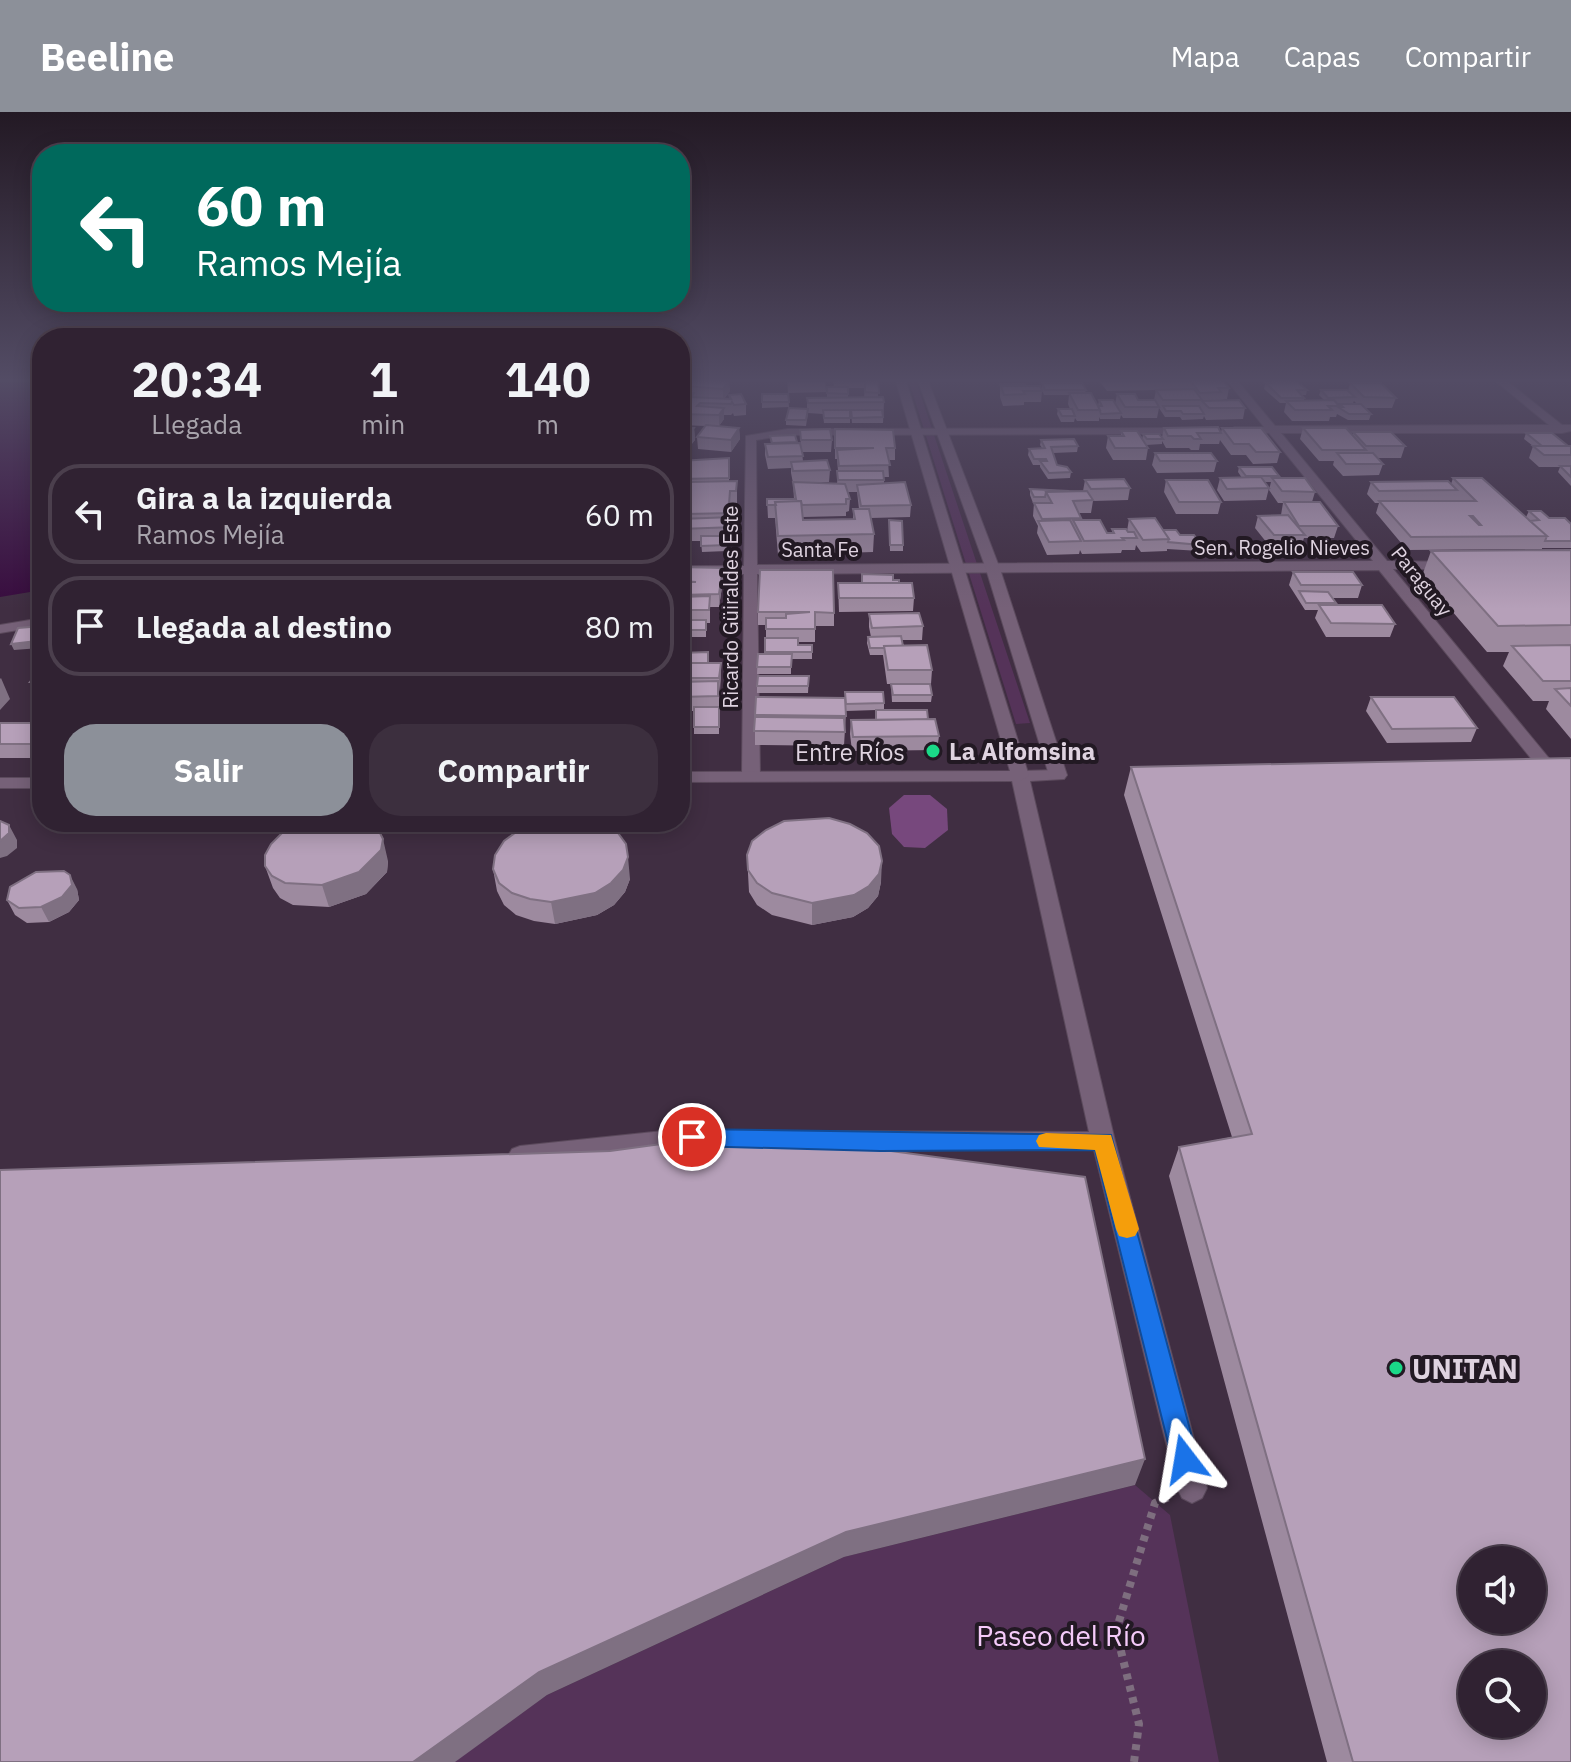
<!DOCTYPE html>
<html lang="es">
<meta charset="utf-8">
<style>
body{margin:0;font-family:"IBM Plex Sans",sans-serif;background:#3c2f3e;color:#f1f3f6;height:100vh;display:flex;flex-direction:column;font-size:30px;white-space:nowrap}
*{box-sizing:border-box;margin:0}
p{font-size:26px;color:#a8a4ac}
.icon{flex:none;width:44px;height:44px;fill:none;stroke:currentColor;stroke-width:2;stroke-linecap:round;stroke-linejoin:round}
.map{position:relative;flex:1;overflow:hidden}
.sheet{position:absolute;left:32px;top:216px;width:658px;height:504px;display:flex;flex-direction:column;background:#302232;border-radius:32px;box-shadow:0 4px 20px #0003,0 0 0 2px #4b3f4d}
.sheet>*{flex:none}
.top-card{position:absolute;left:32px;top:32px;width:658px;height:168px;border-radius:32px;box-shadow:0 4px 20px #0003,0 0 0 2px #4b3f4d;background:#00695c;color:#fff;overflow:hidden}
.buttons{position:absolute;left:1458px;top:1434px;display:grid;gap:16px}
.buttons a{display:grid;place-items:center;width:88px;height:88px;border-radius:50%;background:#302232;box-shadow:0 4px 20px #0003,0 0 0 2px #4b3f4d;font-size:40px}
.pin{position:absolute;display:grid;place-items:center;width:68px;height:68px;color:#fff;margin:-34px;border:4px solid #fff;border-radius:50%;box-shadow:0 2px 8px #0007}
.me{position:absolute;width:88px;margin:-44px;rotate:346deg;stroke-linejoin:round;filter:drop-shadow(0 0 6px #0008)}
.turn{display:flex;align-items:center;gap:28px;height:168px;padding:0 32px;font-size:36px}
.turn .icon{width:104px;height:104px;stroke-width:2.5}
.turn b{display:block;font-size:56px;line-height:68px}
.eta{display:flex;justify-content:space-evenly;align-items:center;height:136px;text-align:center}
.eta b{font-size:48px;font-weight:800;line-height:56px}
.button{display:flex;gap:16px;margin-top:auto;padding:16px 32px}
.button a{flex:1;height:92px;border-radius:32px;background:#8c9099;color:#fff;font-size:32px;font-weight:800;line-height:92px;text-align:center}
.button a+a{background:#3c2f3e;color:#f1f3f6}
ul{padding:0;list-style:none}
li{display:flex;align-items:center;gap:24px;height:100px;margin:0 16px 12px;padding:0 16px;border:4px solid #4b3f4d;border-radius:32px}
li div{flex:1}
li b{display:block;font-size:30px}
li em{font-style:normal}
header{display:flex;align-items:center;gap:48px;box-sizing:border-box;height:112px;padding:0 40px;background:#8c9099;color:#fff}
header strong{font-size:38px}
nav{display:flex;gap:44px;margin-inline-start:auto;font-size:28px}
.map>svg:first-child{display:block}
.green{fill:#553359}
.forest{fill:#77487d}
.water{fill:#380b3e}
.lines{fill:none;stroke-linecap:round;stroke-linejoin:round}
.street-casing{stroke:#5b4a5c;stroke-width:2}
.secondary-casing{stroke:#5b4a5c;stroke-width:2}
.path{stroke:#7e6e7f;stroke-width:8;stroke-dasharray:6 6;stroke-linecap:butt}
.street{fill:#766178;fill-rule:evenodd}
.secondary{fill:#766178;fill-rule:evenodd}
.wall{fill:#9d8a9f;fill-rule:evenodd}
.shaded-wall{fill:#7f7082}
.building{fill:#b6a0b9;stroke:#7f7082;stroke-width:2;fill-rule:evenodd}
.route{fill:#1a73e8;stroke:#114b97;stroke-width:2}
.slow{fill:#f59e0b}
.poi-dot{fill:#1ad988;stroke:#221923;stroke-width:3}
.labels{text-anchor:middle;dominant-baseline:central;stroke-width:8;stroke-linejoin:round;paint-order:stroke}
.far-street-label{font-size:20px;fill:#dfd3e0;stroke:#221923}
.poi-label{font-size:24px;font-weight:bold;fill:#dfd3e0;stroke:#221923;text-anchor:start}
.street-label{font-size:24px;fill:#dfd3e0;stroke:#221923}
.near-poi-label{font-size:28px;font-weight:bold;fill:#dfd3e0;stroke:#221923;text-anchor:start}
.near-park-label{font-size:28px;fill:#f4caf9;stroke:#221923}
</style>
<header>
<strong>Beeline</strong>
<nav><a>Mapa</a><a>Capas</a><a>Compartir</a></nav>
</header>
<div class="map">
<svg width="1571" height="1650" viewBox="0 0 1571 1650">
<rect width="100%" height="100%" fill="#402e42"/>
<path class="green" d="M908,266H915L1030,611L1016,612Z
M1135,1373L1170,1403L1219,1650H454L547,1583L844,1445Z"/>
<path class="forest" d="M904,683H930L947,697L948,718L925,736L904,735L892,722L889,696Z"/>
<path class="water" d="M0,266H42V478L0,485Z"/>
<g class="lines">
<defs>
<path id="street" d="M1225,266H1235L1275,314L1549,313L1492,266H1503L1562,313H1571V319L1562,321H1281L1387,449L1456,450V456L1451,457H1393L1557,656H1571V666L1546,665L1379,458L757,462L760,664L757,668H745L742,664L744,462H680V454H744L746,324L788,317L1187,316L1193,319L1187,322L788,323L756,328L757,453L1373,449L1269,321L1231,320L1229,318L1235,315H1264Z
M42,506V514L0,521V513Z
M1058,658L1067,663L1064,667L1030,669L1115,1029L1207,1376L1202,1386L1192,1391L1182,1386L1177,1376L1094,1038L787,1037L779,1035L775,1028L779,1021L787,1019L1089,1020L1011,664L1020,659Z
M692,1016L739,1019L743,1026L739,1033L731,1035L692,1034L520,1054L512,1051L508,1044L512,1037L520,1034Z"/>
<path id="secondary" d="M895,266H905L1029,664L1020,669L680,670V660L1010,659Z
M917,266H927L1000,457L1067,663L1064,667H1052L1049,663L986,457Z
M0,666H42V676H0Z"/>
</defs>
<use href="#street" class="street-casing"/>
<use href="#secondary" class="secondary-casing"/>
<path class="path" d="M1134,1650L1139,1612L1116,1519L1155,1391L1169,1385"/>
<use href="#street" class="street"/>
<use href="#secondary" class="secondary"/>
</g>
<path class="wall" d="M680,266H728L730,279L724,287H729V283L746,292V303L734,304L733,301L731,303H724V307L719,314L739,316L740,327L731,340L698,337L697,325L706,314L680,313V295L684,290L680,289V280H685V274L687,271H680Z
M746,266H759L758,269H746Z
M787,266H825L826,280L788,281Z
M833,266H878V285L884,290L883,311H852L851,301H850V311H824L823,302L808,301L806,314L786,313V308L807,297V286L827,285V275H834ZM848,276H865L864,285H848Z
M1034,266H1055V268L1036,269Z
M1097,266H1222L1221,267L1229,276L1227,287L1220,288L1245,296L1243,307L1206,308L1204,304L1203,307L1182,308L1180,305H1165L1159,296L1157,306H1123L1121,303L1120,307H1100L1099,305V309H1077L1075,306L1074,310H1061L1057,302L1058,297H1070L1068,292L1069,283H1044L1042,277V271L1086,278L1085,281L1098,294L1099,288L1115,292L1117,282L1138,288H1154L1156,278L1107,279Z
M1262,266H1292L1307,278L1306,283H1302L1304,286V289L1324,288L1319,283L1321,278L1348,279L1350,271L1396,286L1392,296H1365L1371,302L1369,308H1348L1337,302L1336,305H1330L1329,309H1292L1284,300L1286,291H1280L1264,277L1265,272L1261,267ZM1354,289L1357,292H1340L1339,294L1337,291H1353Z
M1000,272L1026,274L1042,279L1041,290H1024V293L1003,294L1000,285Z
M762,282H788L789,295L762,296Z
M680,315L694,316L695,328L690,334L680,333Z
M1164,316L1221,320L1222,316L1280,340L1277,351L1253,352L1246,343H1231L1220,328L1219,332H1200L1199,338H1191L1189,336H1166L1162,329V332L1146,333L1148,336L1146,348H1113L1106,336L1108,324H1121V319L1142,328L1143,322L1162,325Z
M1303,316L1353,323V320L1405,334L1401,346H1378L1383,352L1379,363L1343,364L1333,353L1334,349H1319L1300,327Z
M835,317L895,336V348H888L889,365H884V371L911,393L910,405L870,406L874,422L873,440L778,443L775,406H768L767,387H794L793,371L791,361V356L768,357L765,343V332H771L770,324L797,331L801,336L800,318L832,328L831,340H802L803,349L830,358L829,370H810L837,372L838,359L837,347H835ZM848,380H857L859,397H853V407L803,408V405L846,404V400L849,399L850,387Z
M1526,321L1571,334V374L1558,360L1560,355H1539L1529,346L1533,334L1524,327Z
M1041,328L1078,334L1077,340L1053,341L1057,353L1071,360L1070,366L1048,367L1040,355V353H1033L1028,343L1029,337L1042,336L1040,333Z
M1155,341L1217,349L1214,360L1157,361L1152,353Z
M729,346V369H737V391H730V392H734L735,428H727V439L702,440L701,429H680V407H686L688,379H680V349Z
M1239,355L1279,364V366L1315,380L1312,390L1338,414L1334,426H1304L1301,435L1271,436L1255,416L1258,404L1281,403L1283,391H1278L1269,378L1271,370H1264L1269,376L1266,388L1224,389L1217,378L1220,366H1242L1238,360Z
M1453,366L1526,405L1529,399L1549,406L1571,412V436H1542V437L1407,438L1376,401L1379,391H1375L1367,382L1371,370L1451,372Z
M1085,368L1130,376L1128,388L1093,389L1091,401H1079L1081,406V408L1107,421H1112V417L1127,419L1129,407L1180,423L1201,433L1200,439L1167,437V439L1141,440L1136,433L1135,438H1122L1121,441L1082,442L1080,438L1079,442L1047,443L1037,421L1038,414L1033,404L1034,391H1044H1033L1030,383V377L1083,379Z
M1166,368L1221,390L1218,402H1176L1164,380Z
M889,415L903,433V439H890Z
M1571,438V627L1546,597L1549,589H1533L1503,554L1509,540H1487L1422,464L1431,439Z
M680,455L723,468L719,495H710V511H706V525H680Z
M1293,460L1362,473L1358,486H1333L1336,491L1335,493L1395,512L1390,525H1326L1315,506L1318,498H1305L1289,473Z
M893,468L899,471L914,486L913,499L839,500L838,471H862Z
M758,500L834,501V514H815V530H798V533H812V547H791V562H757L758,542H765L766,526V513H758Z
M869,502L923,514L922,528H902L903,534L932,558L931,572H892L932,583L931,590H892L891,572H887L883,543H870L867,531L868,525H871L869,515Z
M680,541L708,551L721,564L719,580V622H694V599H680Z
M42,555V583H37L30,570Z
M809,564L808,581H757V574Z
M845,580L884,591V598L928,607L939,624L937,638L852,639L850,622L851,608H875L876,598L846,599L844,634L755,633V603L845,586Z
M1371,585L1477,616L1471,630L1387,631L1366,599Z
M0,611H42V646H0Z
M1131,655L1571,1650H1327L1169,1064L1179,1035L1232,1025L1124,683Z
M747,743L881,770L878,784L868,796L853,805L812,813L772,803L757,793L749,780Z
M388,749L387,760L366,782L329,795L293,793L280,786L273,776L265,754Z
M493,757L630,767L625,780L614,793L597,803L555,812L534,809L516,803L504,793L497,779Z
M77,777L79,788L69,800L49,810L27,811L15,803L7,788Z"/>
<path class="shaded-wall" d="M727,266H728L727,272L729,268L730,279L723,288V277L727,272Z
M724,296V307L719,314V303Z
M694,316L695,328L690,334V322Z
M739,316L740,327L731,340V328Z
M723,456V468L719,495V482Z
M42,518V531L40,536L14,538L11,532Z
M721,551V564L720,580L719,566Z
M1,566L10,587L0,598V567Z
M9,713L17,728V736L7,744L0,746V729Z
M383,727L388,749L387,760L366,782L329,795L322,773Z
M628,745L630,767L625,780L614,793L597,803L555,812L551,790Z
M882,749L881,770L878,784L868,796L853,805L812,813V791Z
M70,763L77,777L79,788L69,800L49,810L41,795Z
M1145,1347L1135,1373L844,1445L547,1583L455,1650H413L539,1560L846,1420Z"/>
<path class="building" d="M692,266H696L729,268L723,277L685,274Z
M787,266H825L826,269L788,270Z
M833,266H878L879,281L865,280V270L835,271Z
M1266,266H1292L1307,278H1297L1304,286H1281L1266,271H1271Z
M1189,267H1221L1229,276H1218L1221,280L1200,281Z
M1042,271H1082L1086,278H1045Z
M1350,271H1381L1396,286L1364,285Z
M1000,272H1025L1026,274H1001L1002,277Z
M1001,274H1040L1042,279H1023L1025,282L1004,283Z
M827,275H848V282L827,281Z
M1194,277L1202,288H1163L1156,278Z
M1321,278H1347L1355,285L1328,286Z
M680,280L694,281L691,285L680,284Z
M1069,281H1091L1100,298H1078Z
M741,282L746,292L734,293L732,290L731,292L700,291L697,294L724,296L719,303L680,302V295L689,285L731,287L729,283Z
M762,282H788L789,290H762Z
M1117,282H1135L1138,288H1155L1159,295H1125Z
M883,285L884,290L808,291L807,286Z
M1099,288H1113L1121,301L1101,302L1098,294H1102Z
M1239,288L1245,296H1209L1202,289Z
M1334,288L1339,294H1328L1332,298H1295L1286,289Z
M1340,292H1361L1371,302H1349L1338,295H1343Z
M1163,294H1199L1204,302H1183L1181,299H1166Z
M789,296L808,297L806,308H786Z
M1058,297H1072L1075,304H1062Z
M823,298H850V306H824Z
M851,298H882L883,305L852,306Z
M706,313L739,316L731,328L697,325Z
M680,315L694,316L690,322H680Z
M1218,315L1221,321H1197L1201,327H1194L1191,324H1168L1164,316Z
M1222,316H1261L1280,340H1256L1249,332H1234Z
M1303,316H1346L1366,338H1322Z
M830,317L832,328H801L800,318Z
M835,317L893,318L895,336H886L890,353L839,354L837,338L874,336H835Z
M1121,319H1137L1148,336H1115L1108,324H1124Z
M1353,320H1391L1405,334H1366Z
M1526,321H1552L1568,334H1542Z
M1143,322H1159L1163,327H1147Z
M795,323L797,330L772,331L770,324Z
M1074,327L1078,334L1051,335L1057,353L1067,355L1071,360L1049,361L1040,349H1047L1046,347H1034L1029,337L1045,336L1041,328Z
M800,331L803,344L768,345L765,332Z
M1533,334H1571V343H1544Z
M1155,341H1211L1217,349H1160Z
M1337,341H1373L1383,352H1346Z
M729,346V366L680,367V349Z
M827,348L830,358L793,359L791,350Z
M1560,354H1571V365Z
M1239,355H1272L1279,364H1246Z
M837,359H883L884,368H838Z
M1261,365L1269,376L1227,377L1220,366Z
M1272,366H1305L1315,380L1282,379Z
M1453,366H1482L1547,424L1411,425L1379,389H1476ZM1470,404H1473L1481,413H1479Z
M1124,367L1130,376L1091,377L1085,368Z
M1166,368H1208L1221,390H1179Z
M737,369L736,379H730L729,392H734L735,401L685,402L688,370Z
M1448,369L1457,378L1379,379L1371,370Z
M793,370L845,372L850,387H846V392L802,393L801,389L775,390L776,393H767V387H796Z
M905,370L911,393L861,394L857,373Z
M1030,377L1069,379L1046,380L1045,385H1034Z
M1087,379L1093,388L1073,389L1081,406L1042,407L1034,391H1052L1046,380Z
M801,389L803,408L855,407L853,397H869L874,422L778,424L775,390Z
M1284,390H1320L1338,414H1299Z
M1529,399H1541L1549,406H1565L1571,412V429H1545L1547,424L1530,409L1539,408Z
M1288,403L1305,423H1274L1258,404Z
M733,405L735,415L680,417V407Z
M1155,406L1169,427L1143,428L1129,407Z
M889,408L902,409L903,433H890Z
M1070,408L1081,429L1049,430L1038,409Z
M1073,408H1100L1107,421H1114L1112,417H1126L1128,420H1134L1137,426H1122L1124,428L1084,429Z
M1163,418H1176L1180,423H1194L1201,433L1168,430L1169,427Z
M701,424H726L727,433L701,434Z
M1571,438V513L1498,514L1431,439Z
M680,455L723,456L719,482L680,483V470H696L680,469Z
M760,458H833L834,501L815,500V517H766V506H786V502L810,500H758Z
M1293,460H1353L1362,473H1301Z
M862,462L893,463V468H899V471H862Z
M838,471H912L914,486H839Z
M1299,479L1328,480L1336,491H1306Z
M710,484L709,498H680V485Z
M1319,493H1382L1395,512L1331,511Z
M919,501L923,514L872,516L869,502Z
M680,508H706V518H680Z
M42,514V518L37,529L11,532L18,516Z
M901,524L903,534H884V536H870L868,525Z
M765,526H798V533H812V540H765Z
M927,533L932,558H888L884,534Z
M1571,533V569H1543L1512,534Z
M708,540V551H680V541Z
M758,542H792L791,555H757Z
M680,551H721L719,566H680Z
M42,555V570H30Z
M758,564H809L808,574H757Z
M718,569V584L680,585V570Z
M891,572H930L932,583H893Z
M1571,576V594L1555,577Z
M845,580H883L884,591L846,592Z
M756,585L845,586L846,604L755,603Z
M1371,585H1454L1477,616L1392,617Z
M694,595H719V615H694Z
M876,598H927L928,607L876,608Z
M755,605L844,606L845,620L754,619Z
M935,607L939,624L853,625L851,608Z
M0,611H42V632H0Z
M1571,646V1650H1353L1179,1035L1252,1022L1131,655ZM1472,1448H1532V1508H1472ZM1472,1552H1532V1612H1472Z
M829,706L850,712L867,721L879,734L882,749L879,762L869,774L854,783L812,791L772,781L757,771L748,758L747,743L752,729L766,718L784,709Z
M0,709L9,713V721L0,729Z
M306,710H370L378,717L383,727L381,738L359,760L322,773L285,771L272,764L265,754V743L271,732L282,721Z
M547,710H596L603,712L618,721L626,732L628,745L623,758L611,771L595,781L551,790L530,787L512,781L499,771L493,757L495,743L504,729L519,718Z
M64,759L70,763L72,773L62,785L41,795L19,796L7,788L10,775L36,760Z
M749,1020L1085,1065L1145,1347L846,1420L539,1560L413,1650H0V1058L610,1039Z"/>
<linearGradient id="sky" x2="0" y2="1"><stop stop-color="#231924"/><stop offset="0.54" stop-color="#534c65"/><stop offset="1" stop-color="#534c65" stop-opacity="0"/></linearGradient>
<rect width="1571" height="497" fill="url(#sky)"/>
<path class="route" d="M692,1017L1111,1023L1198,1347L1194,1357L1185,1360L1175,1357L1172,1347L1095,1038L880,1039L692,1034L685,1031L681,1025L685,1019Z"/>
<path class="slow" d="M1046,1021L1111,1023L1139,1117L1135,1124L1127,1126L1119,1124L1116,1117L1095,1038L1039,1035L1036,1029L1039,1023Z"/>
<g class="poi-dot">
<circle cx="933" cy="639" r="8"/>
<circle cx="1396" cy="1256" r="8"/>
</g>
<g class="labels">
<g class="far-street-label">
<text x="1282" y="435">Sen. Rogelio Nieves</text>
<text x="820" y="437">Santa Fe</text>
<text transform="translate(1422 469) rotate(51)">Paraguay</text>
<text transform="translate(730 495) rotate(-90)">Ricardo Güiraldes Este</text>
</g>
<g class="poi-label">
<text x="949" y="639">La Alfomsina</text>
</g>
<g class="street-label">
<text x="850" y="640">Entre Ríos</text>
</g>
<g class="near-poi-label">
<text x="1412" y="1256">UNITAN</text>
</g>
<g class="near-park-label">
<text x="1061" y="1523">Paseo del Río</text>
</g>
</g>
</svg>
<div class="buttons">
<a><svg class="icon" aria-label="sound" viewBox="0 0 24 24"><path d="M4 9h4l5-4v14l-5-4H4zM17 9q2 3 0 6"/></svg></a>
<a><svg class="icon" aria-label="search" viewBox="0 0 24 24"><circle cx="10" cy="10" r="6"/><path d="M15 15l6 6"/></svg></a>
</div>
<div class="pin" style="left:692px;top:1025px;background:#d93025"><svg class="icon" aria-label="arrive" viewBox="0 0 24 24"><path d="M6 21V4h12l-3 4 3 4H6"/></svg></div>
<svg class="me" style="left:1185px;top:1347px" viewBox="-20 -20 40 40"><path d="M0-17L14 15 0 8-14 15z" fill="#1a73e8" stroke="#fff" stroke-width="4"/></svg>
<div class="top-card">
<div class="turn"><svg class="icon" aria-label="left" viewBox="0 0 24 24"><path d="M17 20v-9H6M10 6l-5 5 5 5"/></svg><div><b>60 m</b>Ramos Mejía</div></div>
</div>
<section class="sheet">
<div class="eta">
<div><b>20:34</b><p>Llegada</p></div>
<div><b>1</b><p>min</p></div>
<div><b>140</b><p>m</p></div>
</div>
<ul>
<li><svg class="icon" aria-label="left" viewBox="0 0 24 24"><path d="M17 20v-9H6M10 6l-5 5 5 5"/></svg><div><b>Gira a la izquierda</b><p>Ramos Mejía</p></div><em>60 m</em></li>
<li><svg class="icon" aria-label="arrive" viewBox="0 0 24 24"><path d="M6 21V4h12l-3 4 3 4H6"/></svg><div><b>Llegada al destino</b></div><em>80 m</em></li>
</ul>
<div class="button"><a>Salir</a><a>Compartir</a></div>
</section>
</div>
